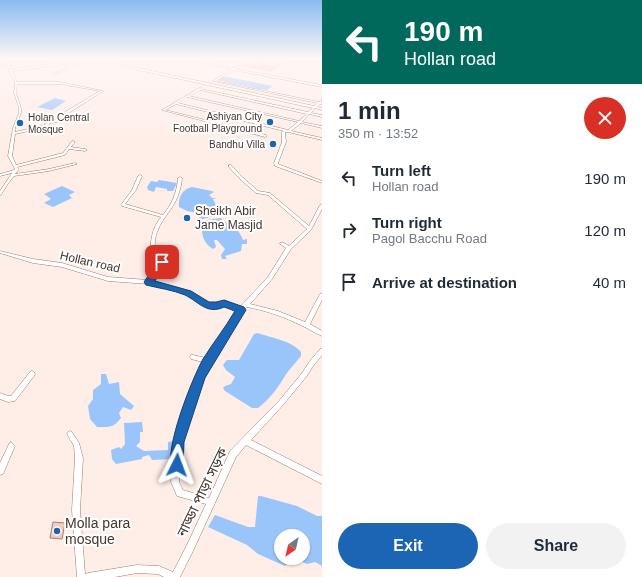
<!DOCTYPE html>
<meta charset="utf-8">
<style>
body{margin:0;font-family:Helvetica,"Noto Sans Bengali",sans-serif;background:#f2f2f3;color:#1f2937;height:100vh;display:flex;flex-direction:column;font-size:15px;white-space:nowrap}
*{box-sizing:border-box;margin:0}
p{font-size:13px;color:#747a83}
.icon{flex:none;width:22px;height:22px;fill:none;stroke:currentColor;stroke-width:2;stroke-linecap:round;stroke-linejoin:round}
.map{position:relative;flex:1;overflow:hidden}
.panel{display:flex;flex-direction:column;background:#fff;width:320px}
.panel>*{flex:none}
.hud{background:#00695c;color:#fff;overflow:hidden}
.needle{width:26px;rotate:214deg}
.buttons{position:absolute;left:274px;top:529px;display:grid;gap:8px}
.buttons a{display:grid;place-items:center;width:36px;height:36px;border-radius:50%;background:#fff;box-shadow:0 1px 3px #0004;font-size:20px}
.pin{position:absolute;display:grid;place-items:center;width:34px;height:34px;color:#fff;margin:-17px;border-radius:8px;box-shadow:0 2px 6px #0006}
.me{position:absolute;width:44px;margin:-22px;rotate:3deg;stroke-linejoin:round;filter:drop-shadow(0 0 3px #0008)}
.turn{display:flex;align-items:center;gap:14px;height:84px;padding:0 16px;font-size:18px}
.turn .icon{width:52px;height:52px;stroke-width:2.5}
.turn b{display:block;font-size:28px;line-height:34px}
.round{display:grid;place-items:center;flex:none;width:42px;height:42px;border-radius:21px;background:#f2f2f3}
.overview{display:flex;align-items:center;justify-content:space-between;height:68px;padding:0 16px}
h1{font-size:24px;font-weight:700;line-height:30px}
.button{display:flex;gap:8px;margin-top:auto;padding:8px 16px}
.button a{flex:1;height:46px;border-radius:24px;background:#1c65b5;color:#fff;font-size:16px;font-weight:700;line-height:46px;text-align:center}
.button a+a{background:#f2f2f3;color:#1f2937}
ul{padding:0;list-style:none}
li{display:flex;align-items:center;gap:12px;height:52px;padding:0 16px}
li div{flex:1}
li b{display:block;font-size:15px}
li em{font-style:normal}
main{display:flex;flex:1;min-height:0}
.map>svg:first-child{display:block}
.green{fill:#f2b49f}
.water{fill:#9ac5fb}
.building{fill:#f4cbbe;stroke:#a58074}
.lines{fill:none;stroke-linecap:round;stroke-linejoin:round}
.street-casing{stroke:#9f7a6d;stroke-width:1}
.street{fill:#fff;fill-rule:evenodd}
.route{fill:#1c65b5;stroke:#124276}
.poi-dot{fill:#1c65b5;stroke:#fff;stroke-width:1.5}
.labels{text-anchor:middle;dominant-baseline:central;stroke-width:4;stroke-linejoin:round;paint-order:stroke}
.far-poi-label{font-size:10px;fill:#44342e;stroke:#fff;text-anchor:end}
.poi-label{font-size:12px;fill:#44342e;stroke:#fff;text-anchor:start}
.street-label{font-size:12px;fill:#44342e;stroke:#fff}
.near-street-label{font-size:14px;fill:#44342e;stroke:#fff}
.near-poi-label{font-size:14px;fill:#44342e;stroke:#fff;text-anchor:start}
</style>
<main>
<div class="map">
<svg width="322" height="577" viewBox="0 0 322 577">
<rect width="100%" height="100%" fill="#ffeee8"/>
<path class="green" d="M255,59L285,63L271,72L242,66Z"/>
<path class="water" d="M221,77H228L273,86L267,90L259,89L217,80Z
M55,98L66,101L52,110L37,107Z
M159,180L177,183L173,191H167V189L156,187L154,192L148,190L147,187L151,181L157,182Z
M62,186L75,192L69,195L72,198L53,207L44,203L51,199L44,194Z
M192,187L212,191L214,192L209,195L212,198H217L213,199L216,205H219V206L216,208L221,214L203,219H200L199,217L202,214L187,211L179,207C178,198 182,189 192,187Z
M221,218L223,221C234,226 238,228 243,240L247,239V244H242L241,251L225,256L227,259H222L221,255L225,249L217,240H214L216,247L213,249C206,245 202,238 202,230L206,225L207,220Z
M258,333C271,338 291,340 301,352V356C296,363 289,369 285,376C277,389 270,399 258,408H252L225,391L223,388L225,386L231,384L235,377L226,370L223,365L227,360H239L254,334Z
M101,374H106L109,384L119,382L120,394L134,406L131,410L123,407L119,413L121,418C113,428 110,427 97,427L90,419L88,406L93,399V390L101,384Z
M142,422L143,432H140V442L136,446L144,451L168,450V442L175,441L172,459L152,460L149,455L142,457V459L116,464L112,459L111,450L119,447L121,449L125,444L124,423Z
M258,496H261L297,506L317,516H322V566L315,562L307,564L294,558H303V536H281V558H292L285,566L258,554L247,545L208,527L215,515L248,527H255Z"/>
<path class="building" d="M53,522L65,523L62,539L50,538Z"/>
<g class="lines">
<defs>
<path id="street" d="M7,59H9V64L11,69L85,60L106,61L314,106L317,103L213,81L232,69L201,63L202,62L234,68L250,59H252L236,69L322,85V87L234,70L216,81L319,102L322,99L321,102L322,104H320L317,107L322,108V110L315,108L311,113L322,115V117L309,114L302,122L322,126V128L301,123L291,131L322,138V140L288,132H285L286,142L278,163V164L322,181V183L275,166L274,163L282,142V132L284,131L176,104L165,110L266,135L267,136L265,137L162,110L201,87L202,88L201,89L308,112L313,108L106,63L85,62L53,75L52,74L80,62L12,71L17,82H60L103,91L67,114L62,121L50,123L47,127L15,134L12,156L16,165L63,153L72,141H73L75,142L71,147L85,149L87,150L85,151L69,149L65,155L17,167L19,169L15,174L49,169L75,163L77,164L49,171L14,176L7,185L1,195H0V191L12,173L0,176V174L14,170L15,169L8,156L13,128L19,113V108L14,93L15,83L7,65L0,67V65L7,64ZM17,84H60L100,91L65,112L60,119L48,121L45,125L15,132V128L21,113V108L16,93ZM200,90L307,114L299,121L189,96ZM187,97L298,122L288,130L178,103Z
M229,165H231L241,176L258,191L270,193L309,226L320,205L322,204V209L311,230L291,249L272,279L250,304L278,311L305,322L320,294L322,293V300L310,324L322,331V336C313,332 304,326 294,322C279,315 263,310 247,307L243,311L229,336L209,363L202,377L181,442L179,482L183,490L209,498L230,451L279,401L302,373L310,361L320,349H322V355L314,365L306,377L283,405L251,440L322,476V484L246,445L236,457L193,551L180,577H164L158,574L137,573L115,577H77L72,510L75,458L74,446L67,434L68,432L70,431L72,432L79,443L83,458L80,510L85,574L88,573L137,565L159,566L173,572L187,545L206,504L177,496L171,482L175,442L196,377L203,362L191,359L190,357L191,355H193L206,358L225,332L238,311L224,305L217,308H208L192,297L183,292L149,284L108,281L62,267L33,263L0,253V251L33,259L62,263L108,277L148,280L160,261L150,257V256C151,240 151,230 161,217L122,206L121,205L132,190L138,176L140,175L142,176L136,190L125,204L163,215C172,204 177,192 178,178L180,177L182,178C181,191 176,203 168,213C164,219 160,224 158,230C154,238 155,247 154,255L165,259V260L164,264L152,281L186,290L196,295L209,304H217L224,301L240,307L268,277L286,248L280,244V243H284L289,246L307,229L268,195L256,193L239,178L229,167Z
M32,371L34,372L35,374L34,376L15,401L8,402L0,399V393L8,396H11L30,372Z
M11,442L15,446L3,474L0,475V463L9,444Z"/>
</defs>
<use href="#street" class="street-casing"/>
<use href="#street" class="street"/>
</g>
<linearGradient id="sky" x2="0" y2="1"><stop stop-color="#89bbf0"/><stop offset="0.42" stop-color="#fff7f5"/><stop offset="1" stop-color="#fff7f5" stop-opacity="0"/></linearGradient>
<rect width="322" height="140" fill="url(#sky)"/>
<path class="route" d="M159,260H165L166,262L155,281L191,291L209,302H216L224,300L244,307L246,310L205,378L184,442L183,465L181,469L177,471L172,469C164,449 192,379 203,359C213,343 225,328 235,311L224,307C207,315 199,302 185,295C173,290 158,288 146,285L144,282Z"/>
<g class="poi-dot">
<circle cx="270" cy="122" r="4"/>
<circle cx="20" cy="123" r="4"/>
<circle cx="273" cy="144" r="4"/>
<circle cx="187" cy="218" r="4"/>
<circle cx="57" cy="531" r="4"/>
</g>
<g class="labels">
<g class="far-poi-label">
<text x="262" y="116">Ashiyan City<tspan x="262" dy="12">Football Playground</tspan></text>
<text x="28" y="117" text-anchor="start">Holan Central<tspan x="28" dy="12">Mosque</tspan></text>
<text x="265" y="144">Bandhu Villa</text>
</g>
<g class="poi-label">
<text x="195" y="211">Sheikh Abir<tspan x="195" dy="14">Jame Masjid</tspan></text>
</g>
<g class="street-label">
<text transform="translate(90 262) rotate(13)">Hollan road</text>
</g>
<g class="near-street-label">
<text transform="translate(202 492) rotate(-64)">নাড্ডা পাড়া সড়ক</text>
</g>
<g class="near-poi-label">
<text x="65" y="523">Molla para<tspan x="65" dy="16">mosque</tspan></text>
</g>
</g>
</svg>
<div class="buttons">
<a><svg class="needle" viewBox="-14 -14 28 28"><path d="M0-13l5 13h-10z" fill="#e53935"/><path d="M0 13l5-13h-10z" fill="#747a83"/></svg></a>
</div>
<div class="pin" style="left:162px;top:262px;background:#d93025"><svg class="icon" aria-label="arrive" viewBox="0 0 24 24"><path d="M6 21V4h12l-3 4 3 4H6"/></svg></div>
<svg class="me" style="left:177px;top:465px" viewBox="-20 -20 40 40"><path d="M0-17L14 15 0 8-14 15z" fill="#1c65b5" stroke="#fff" stroke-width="4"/></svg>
</div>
<section class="panel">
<div class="hud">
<div class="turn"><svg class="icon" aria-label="left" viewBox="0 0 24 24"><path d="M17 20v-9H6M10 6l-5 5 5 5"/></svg><div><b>190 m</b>Hollan road</div></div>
</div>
<div class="overview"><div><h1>1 min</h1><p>350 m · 13:52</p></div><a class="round" style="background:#d93025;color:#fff"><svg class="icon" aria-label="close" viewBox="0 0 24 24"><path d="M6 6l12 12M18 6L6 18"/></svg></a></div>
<ul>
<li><svg class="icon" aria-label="left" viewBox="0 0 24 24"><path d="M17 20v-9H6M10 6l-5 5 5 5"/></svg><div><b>Turn left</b><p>Hollan road</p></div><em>190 m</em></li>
<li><svg class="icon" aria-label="right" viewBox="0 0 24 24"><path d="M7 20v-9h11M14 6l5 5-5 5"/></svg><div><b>Turn right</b><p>Pagol Bacchu Road</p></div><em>120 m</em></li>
<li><svg class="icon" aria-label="arrive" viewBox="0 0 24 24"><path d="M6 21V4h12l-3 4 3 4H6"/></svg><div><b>Arrive at destination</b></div><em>40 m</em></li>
</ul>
<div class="button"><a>Exit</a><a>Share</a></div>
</section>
</main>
